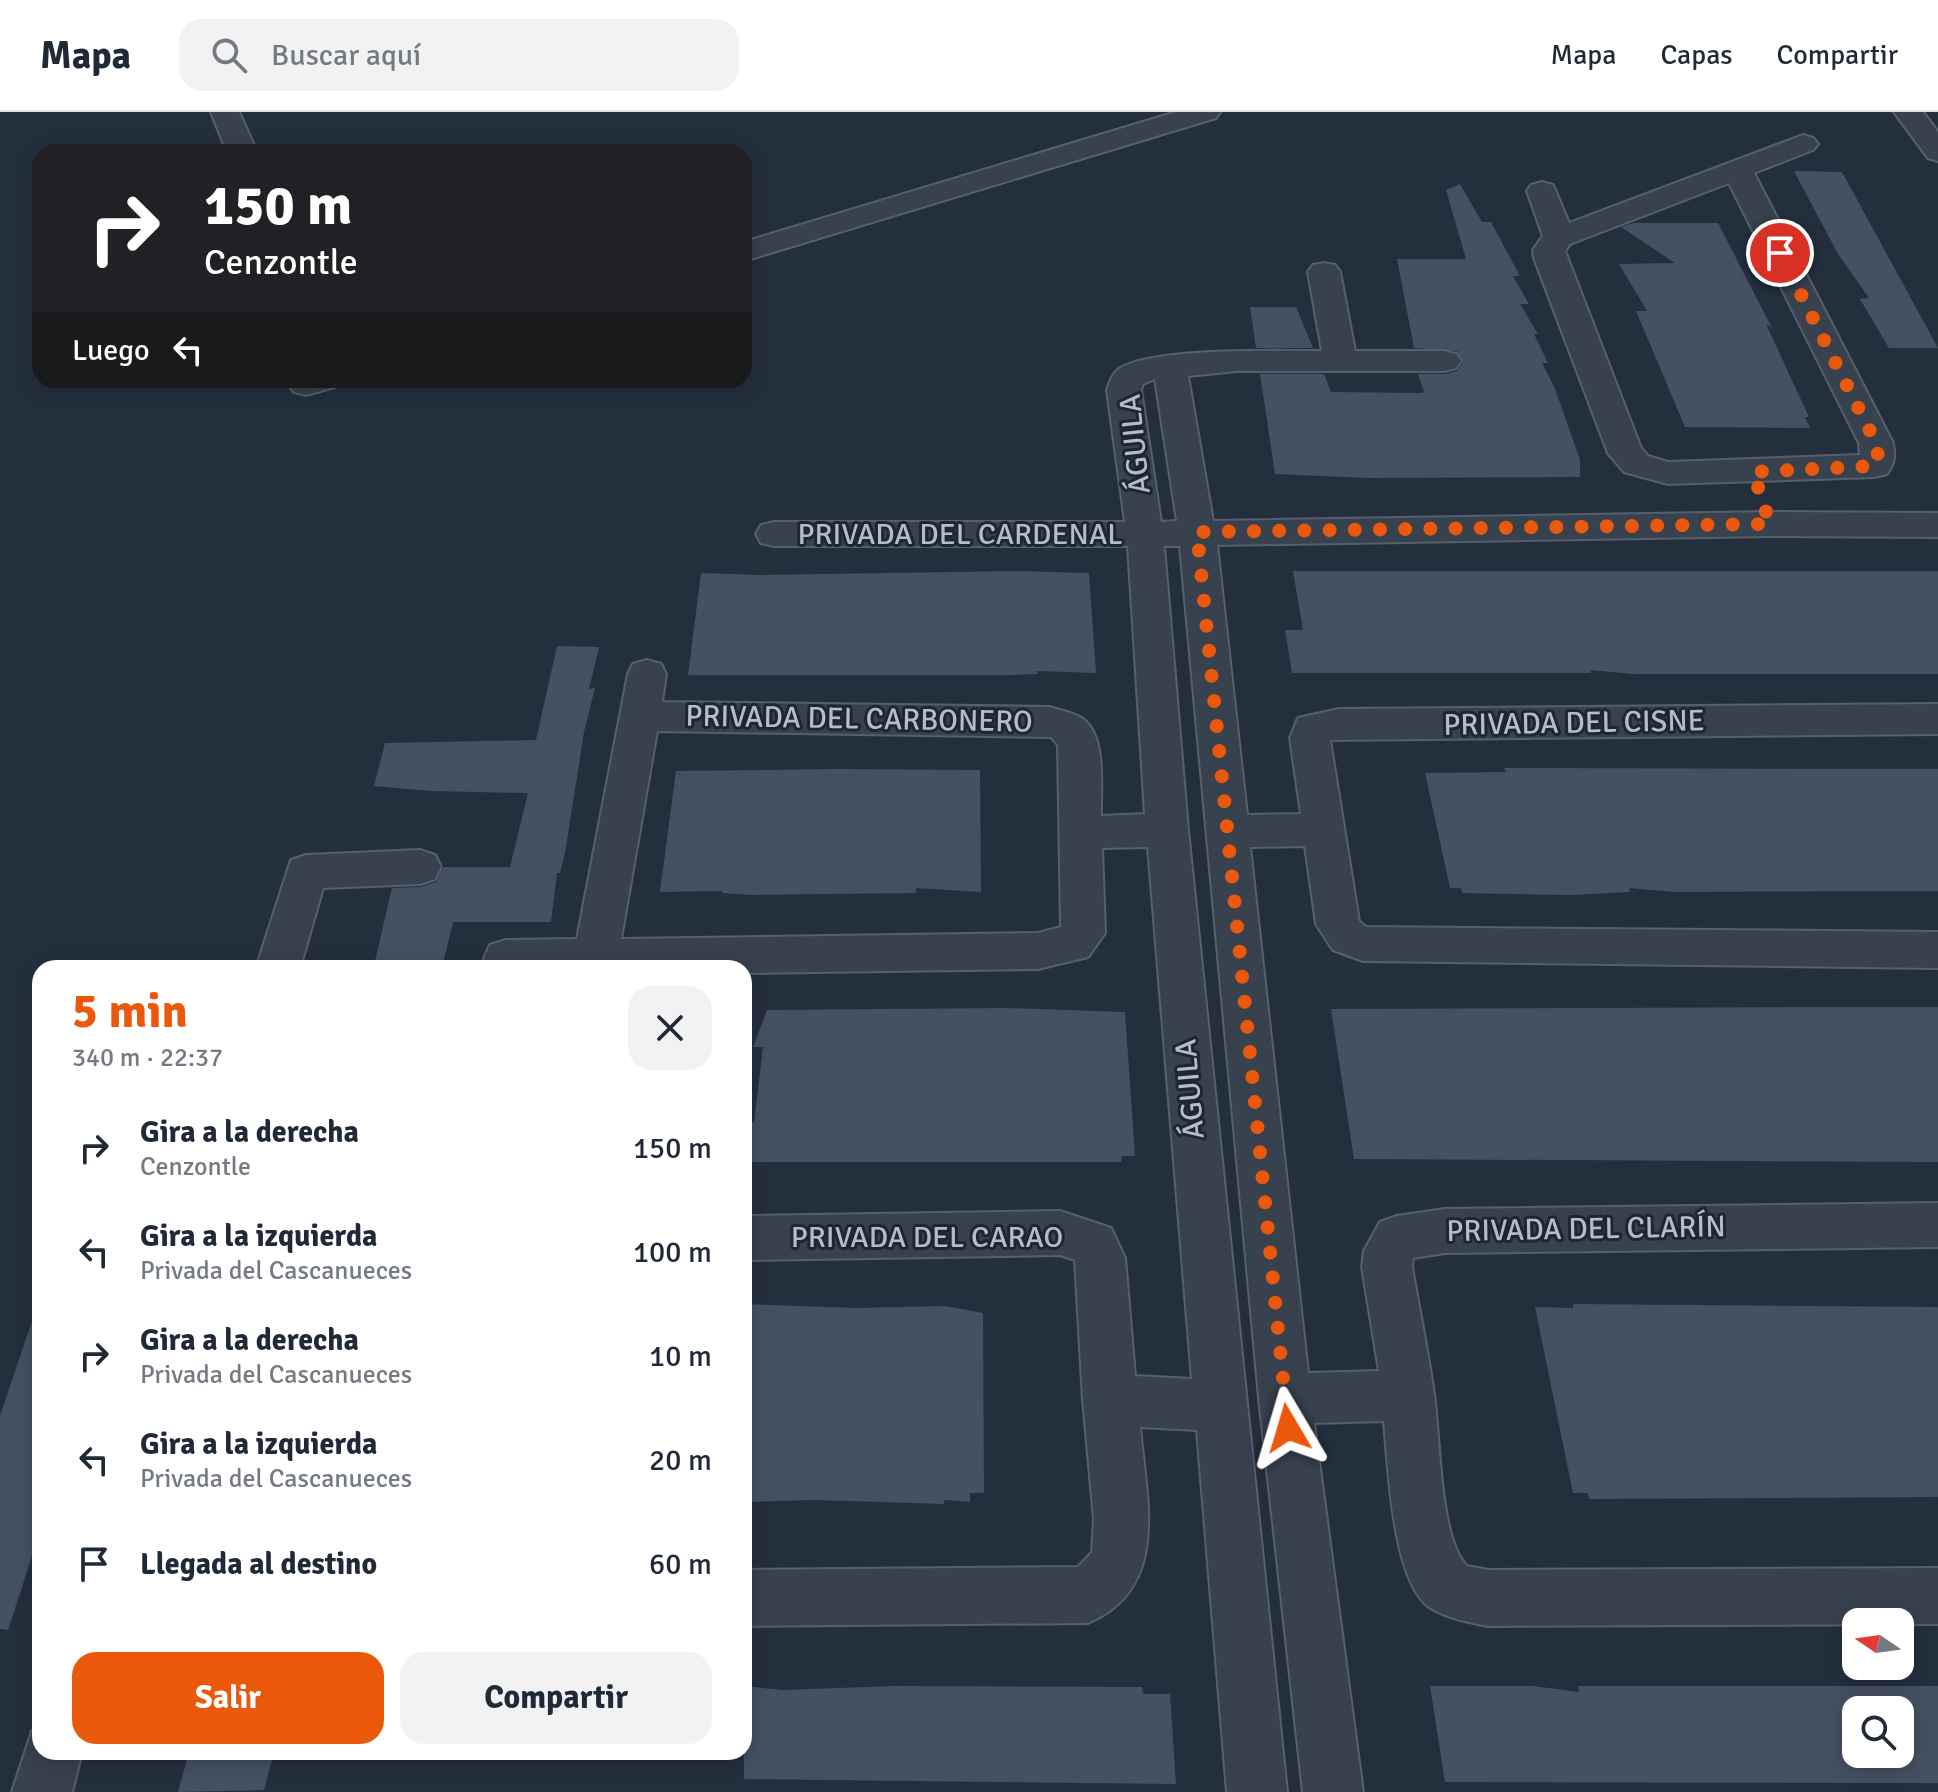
<!DOCTYPE html>
<html lang="es">
<meta charset="utf-8">
<style>
body{margin:0;font-family:Signika,sans-serif;background:#f2f2f3;color:#1f2937;height:100vh;display:flex;flex-direction:column;font-size:30px;white-space:nowrap}
*{box-sizing:border-box;margin:0}
p{font-size:26px;color:#747a83}
.icon{flex:none;width:44px;height:44px;fill:none;stroke:currentColor;stroke-width:2;stroke-linecap:round;stroke-linejoin:round}
.map{position:relative;flex:1;overflow:hidden}
.panel{position:absolute;left:32px;top:848px;width:720px;height:800px;display:flex;flex-direction:column;background:#fff;border-radius:24px;box-shadow:0 4px 20px #0003}
.panel>*{flex:none}
.banner{position:absolute;left:32px;top:32px;width:720px;height:244px;border-radius:24px;box-shadow:0 4px 20px #0003;background:#202124;color:#fff;overflow:hidden}
.needle{width:52px;rotate:283deg}
.buttons{position:absolute;left:1842px;top:1496px;display:grid;gap:16px}
.buttons a{display:grid;place-items:center;width:72px;height:72px;border-radius:16px;background:#fff;box-shadow:0 4px 20px #0003;font-size:40px}
.pin{position:absolute;display:grid;place-items:center;width:68px;height:68px;color:#fff;margin:-34px;border:4px solid #fff;border-radius:50%;box-shadow:0 2px 8px #0007}
.me{position:absolute;width:88px;margin:-44px;rotate:353deg;stroke-linejoin:round;filter:drop-shadow(0 0 6px #0008)}
.turn{display:flex;align-items:center;gap:28px;height:168px;padding:0 40px;font-size:36px}
.turn .icon{width:104px;height:104px;stroke-width:2.5}
.turn b{display:block;font-size:56px;line-height:68px}
.then{display:flex;align-items:center;height:76px;padding:0 40px;background:#0003;gap:16px;font-size:30px}
.round{display:grid;place-items:center;flex:none;width:84px;height:84px;border-radius:24px;background:#f2f2f3}
.summary{display:flex;align-items:center;justify-content:space-between;height:136px;padding:0 40px}
h1{font-size:48px;font-weight:700;line-height:60px;color:#ea580c}
.primary-button{display:flex;gap:16px;margin-top:auto;padding:16px 40px}
.primary-button a{flex:1;height:92px;border-radius:24px;background:#ea580c;color:#fff;font-size:32px;font-weight:700;line-height:92px;text-align:center}
.primary-button a+a{background:#f2f2f3;color:#1f2937}
ul{padding:0;list-style:none}
li{display:flex;align-items:center;gap:24px;height:104px;padding:0 40px}
li div{flex:1}
li b{display:block;font-size:30px}
li em{font-style:normal}
header{display:flex;align-items:center;gap:48px;box-sizing:border-box;height:112px;padding:0 40px;background:#fff;border-bottom:2px solid #e0e1e3}
header strong{font-size:38px}
nav{display:flex;gap:44px;margin-inline-start:auto;font-size:28px}
.search{width:560px;height:72px;background:#f2f2f3;display:flex;align-items:center;gap:20px;box-sizing:border-box;padding:0 28px;border-radius:24px;color:#747a83;font-size:30px}
.map>svg:first-child{display:block}
.building{fill:#455162;fill-rule:evenodd}
.lines{fill:none;stroke-linecap:round;stroke-linejoin:round}
.minor-casing{stroke:#565f6c;stroke-width:4}
.minor{fill:#38414e;fill-rule:evenodd}
.route{stroke:#ea580c;stroke-width:14;stroke-dasharray:0 25.2}
.labels{text-anchor:middle;dominant-baseline:central;stroke-width:6;stroke-linejoin:round;paint-order:stroke}
.street-label{font-size:30px;fill:#b4bcc9;stroke:#1d2633}
</style>
<header>
<strong>Mapa</strong>
<div class="search"><svg class="icon" aria-label="search" viewBox="0 0 24 24"><circle cx="10" cy="10" r="6"/><path d="M15 15l6 6"/></svg>Buscar aquí</div>
<nav><a>Mapa</a><a>Capas</a><a>Compartir</a></nav>
</header>
<div class="map">
<svg width="1938" height="1680" viewBox="0 0 1938 1680">
<rect width="100%" height="100%" fill="#242f3e"/>
<path class="building" d="M1794,59L1842,60L1938,236H1889L1860,187L1869,186L1838,142Z
M1460,72L1482,110H1491L1520,164H1513L1529,192H1520L1538,222H1534L1548,251H1542L1555,277L1580,348V365L1369,366L1275,362L1260,262H1324L1331,280L1421,281L1424,280L1418,262H1445L1457,259L1463,251L1457,239L1414,236L1397,147H1466L1446,78Z
M1633,111H1718L1772,216L1766,212L1809,305H1805L1810,316L1685,315L1636,199H1647L1619,152L1675,151L1621,115Z
M1250,195H1296L1313,236H1256Z
M1017,459L1089,461L1096,561L1037,559L1038,562L1012,563H688L701,461L758,463Z
M1293,459H1938V562H1633L1590,558L1591,561H1292L1285,518H1303Z
M557,534L599,535L589,577L595,576L584,620L565,741L560,761H557L551,810H453L442,856H379L380,850L375,849L392,776L420,775L436,770L444,755H510L528,681L431,679L374,674L385,631L536,628Z
M1504,656L1938,657V779L1675,780L1629,776L1630,780L1570,783L1462,781L1461,776H1450L1425,661L1506,660Z
M836,657L980,658L981,780L916,776V781L751,783L722,781V779L660,780L676,659Z
M1820,895H1938V1050L1354,1047L1331,897Z
M1006,896L1125,900L1135,1044H1122L1121,1050H744V1010H754L763,935H753L767,898Z
M744,1192L855,1196L945,1194L983,1201L984,1381H970V1390L944,1388V1392L815,1388L744,1390Z
M1573,1192L1938,1195V1385L1589,1387L1588,1381H1573L1535,1195L1573,1196Z
M33,1206L40,1207V1420L8,1518L0,1517V1304Z
M744,1574L782,1578L895,1574L1142,1575L1143,1582H1170L1176,1672L744,1667Z
M1430,1574H1533L1579,1580L1578,1574H1938V1671L1445,1670ZM1856,1598H1900V1642H1856Z
M189,1640H274L264,1678L178,1680Z"/>
<g class="lines">
<defs>
<path id="minor" d="M211,0H239L257,40H227Z
M1176,0H1220L1216,6L744,149V130Z
M1894,0H1923L1938,20V49L1928,46Z
M1803,23L1813,26L1818,32L1813,38L1754,61L1893,331C1895,344 1895,351 1887,362L1875,365L1668,372L1624,360L1608,341L1534,146L1533,138L1543,124L1527,79L1531,73L1542,70L1553,73L1569,111ZM1729,71L1859,331L1860,343L1668,350L1648,344L1641,336L1565,139L1570,132Z
M1324,151L1335,153L1340,160L1355,239H1444L1456,242L1461,249L1456,256L1444,259H1237L1188,264L1213,409L1770,400L1938,401V425L1770,424L1217,433L1247,703L1301,702L1290,626L1298,606L1339,597L1938,592V622L1330,628L1359,809L1366,815L1938,820V856L1363,849L1333,838L1316,812L1305,734L1250,735L1308,1261L1379,1259L1362,1155L1364,1139L1380,1110L1397,1104L1445,1097L1938,1091V1135L1445,1141L1413,1146L1412,1155C1419,1197 1428,1239 1434,1282C1440,1322 1439,1427 1467,1454L1488,1458L1938,1456V1512L1488,1514C1468,1510 1446,1506 1429,1495C1392,1468 1388,1352 1384,1309L1314,1311L1363,1680H1303L1259,1286L1180,434H1164L1188,718L1287,1680H1227L1197,1318L1140,1315C1146,1386 1171,1476 1088,1511L744,1514V1458L1078,1455L1092,1440L1094,1407L1083,1288L1075,1148L1060,1143L744,1148V1104L1060,1099L1111,1116L1125,1146L1135,1264L1192,1267L1148,735L1102,736L1105,821L1088,845L1038,857L744,861V856H489L484,846L490,833L506,828L577,827L628,562L633,552L647,548L661,552L666,562L662,590L1049,595C1059,598 1071,600 1080,605C1108,622 1100,675 1101,704L1145,702L1128,434H774L761,431L756,422L761,413L774,410H1125L1107,278C1110,270 1112,262 1119,257C1151,235 1280,239 1322,239L1308,160L1313,153ZM1155,267L1177,409L1161,410L1141,278L1143,272ZM657,619L1051,625L1058,633L1061,815L1038,821L621,827Z
M293,268H340L335,275L306,283L294,280L289,273Z
M420,738L435,743L441,755L435,767L420,772L323,776L300,856H256L291,748L306,743Z
M40,1616V1640H82L72,1680H12L32,1619Z"/>
</defs>
<use href="#minor" class="minor-casing"/>
<use href="#minor" class="minor"/>
</g>
<g class="lines">
<path class="route" d="M1288,1316L1197,420L1770,412L1753,360L1875,354L1878,344L1876,331L1780,141"/>
</g>
<g class="labels">
<g class="street-label">
<text transform="translate(1135 332) rotate(-96)">ÁGUILA</text>
<text x="960" y="422">PRIVADA DEL CARDENAL</text>
<text transform="translate(859 607) rotate(1)">PRIVADA DEL CARBONERO</text>
<text transform="translate(1574 611) rotate(-1)">PRIVADA DEL CISNE</text>
<text transform="translate(1190 977) rotate(-95)">ÁGUILA</text>
<text transform="translate(1586 1117) rotate(-1)">PRIVADA DEL CLARÍN</text>
<text x="927" y="1125">PRIVADA DEL CARAO</text>
</g>
</g>
</svg>
<div class="buttons">
<a><svg class="needle" viewBox="-14 -14 28 28"><path d="M0-13l5 13h-10z" fill="#e53935"/><path d="M0 13l5-13h-10z" fill="#747a83"/></svg></a>
<a><svg class="icon" aria-label="search" viewBox="0 0 24 24"><circle cx="10" cy="10" r="6"/><path d="M15 15l6 6"/></svg></a>
</div>
<div class="pin" style="left:1780px;top:141px;background:#d93025"><svg class="icon" aria-label="arrive" viewBox="0 0 24 24"><path d="M6 21V4h12l-3 4 3 4H6"/></svg></div>
<svg class="me" style="left:1288px;top:1316px" viewBox="-20 -20 40 40"><path d="M0-17L14 15 0 8-14 15z" fill="#ea580c" stroke="#fff" stroke-width="4"/></svg>
<div class="banner">
<div class="turn"><svg class="icon" aria-label="right" viewBox="0 0 24 24"><path d="M7 20v-9h11M14 6l5 5-5 5"/></svg><div><b>150 m</b>Cenzontle</div></div>
<div class="then">Luego<svg class="icon" aria-label="left" viewBox="0 0 24 24"><path d="M17 20v-9H6M10 6l-5 5 5 5"/></svg></div>
</div>
<section class="panel">
<div class="summary"><div><h1>5 min</h1><p>340 m · 22:37</p></div><a class="round"><svg class="icon" aria-label="close" viewBox="0 0 24 24"><path d="M6 6l12 12M18 6L6 18"/></svg></a></div>
<ul>
<li><svg class="icon" aria-label="right" viewBox="0 0 24 24"><path d="M7 20v-9h11M14 6l5 5-5 5"/></svg><div><b>Gira a la derecha</b><p>Cenzontle</p></div><em>150 m</em></li>
<li><svg class="icon" aria-label="left" viewBox="0 0 24 24"><path d="M17 20v-9H6M10 6l-5 5 5 5"/></svg><div><b>Gira a la izquierda</b><p>Privada del Cascanueces</p></div><em>100 m</em></li>
<li><svg class="icon" aria-label="right" viewBox="0 0 24 24"><path d="M7 20v-9h11M14 6l5 5-5 5"/></svg><div><b>Gira a la derecha</b><p>Privada del Cascanueces</p></div><em>10 m</em></li>
<li><svg class="icon" aria-label="left" viewBox="0 0 24 24"><path d="M17 20v-9H6M10 6l-5 5 5 5"/></svg><div><b>Gira a la izquierda</b><p>Privada del Cascanueces</p></div><em>20 m</em></li>
<li><svg class="icon" aria-label="arrive" viewBox="0 0 24 24"><path d="M6 21V4h12l-3 4 3 4H6"/></svg><div><b>Llegada al destino</b></div><em>60 m</em></li>
</ul>
<div class="primary-button"><a>Salir</a><a>Compartir</a></div>
</section>
</div>
